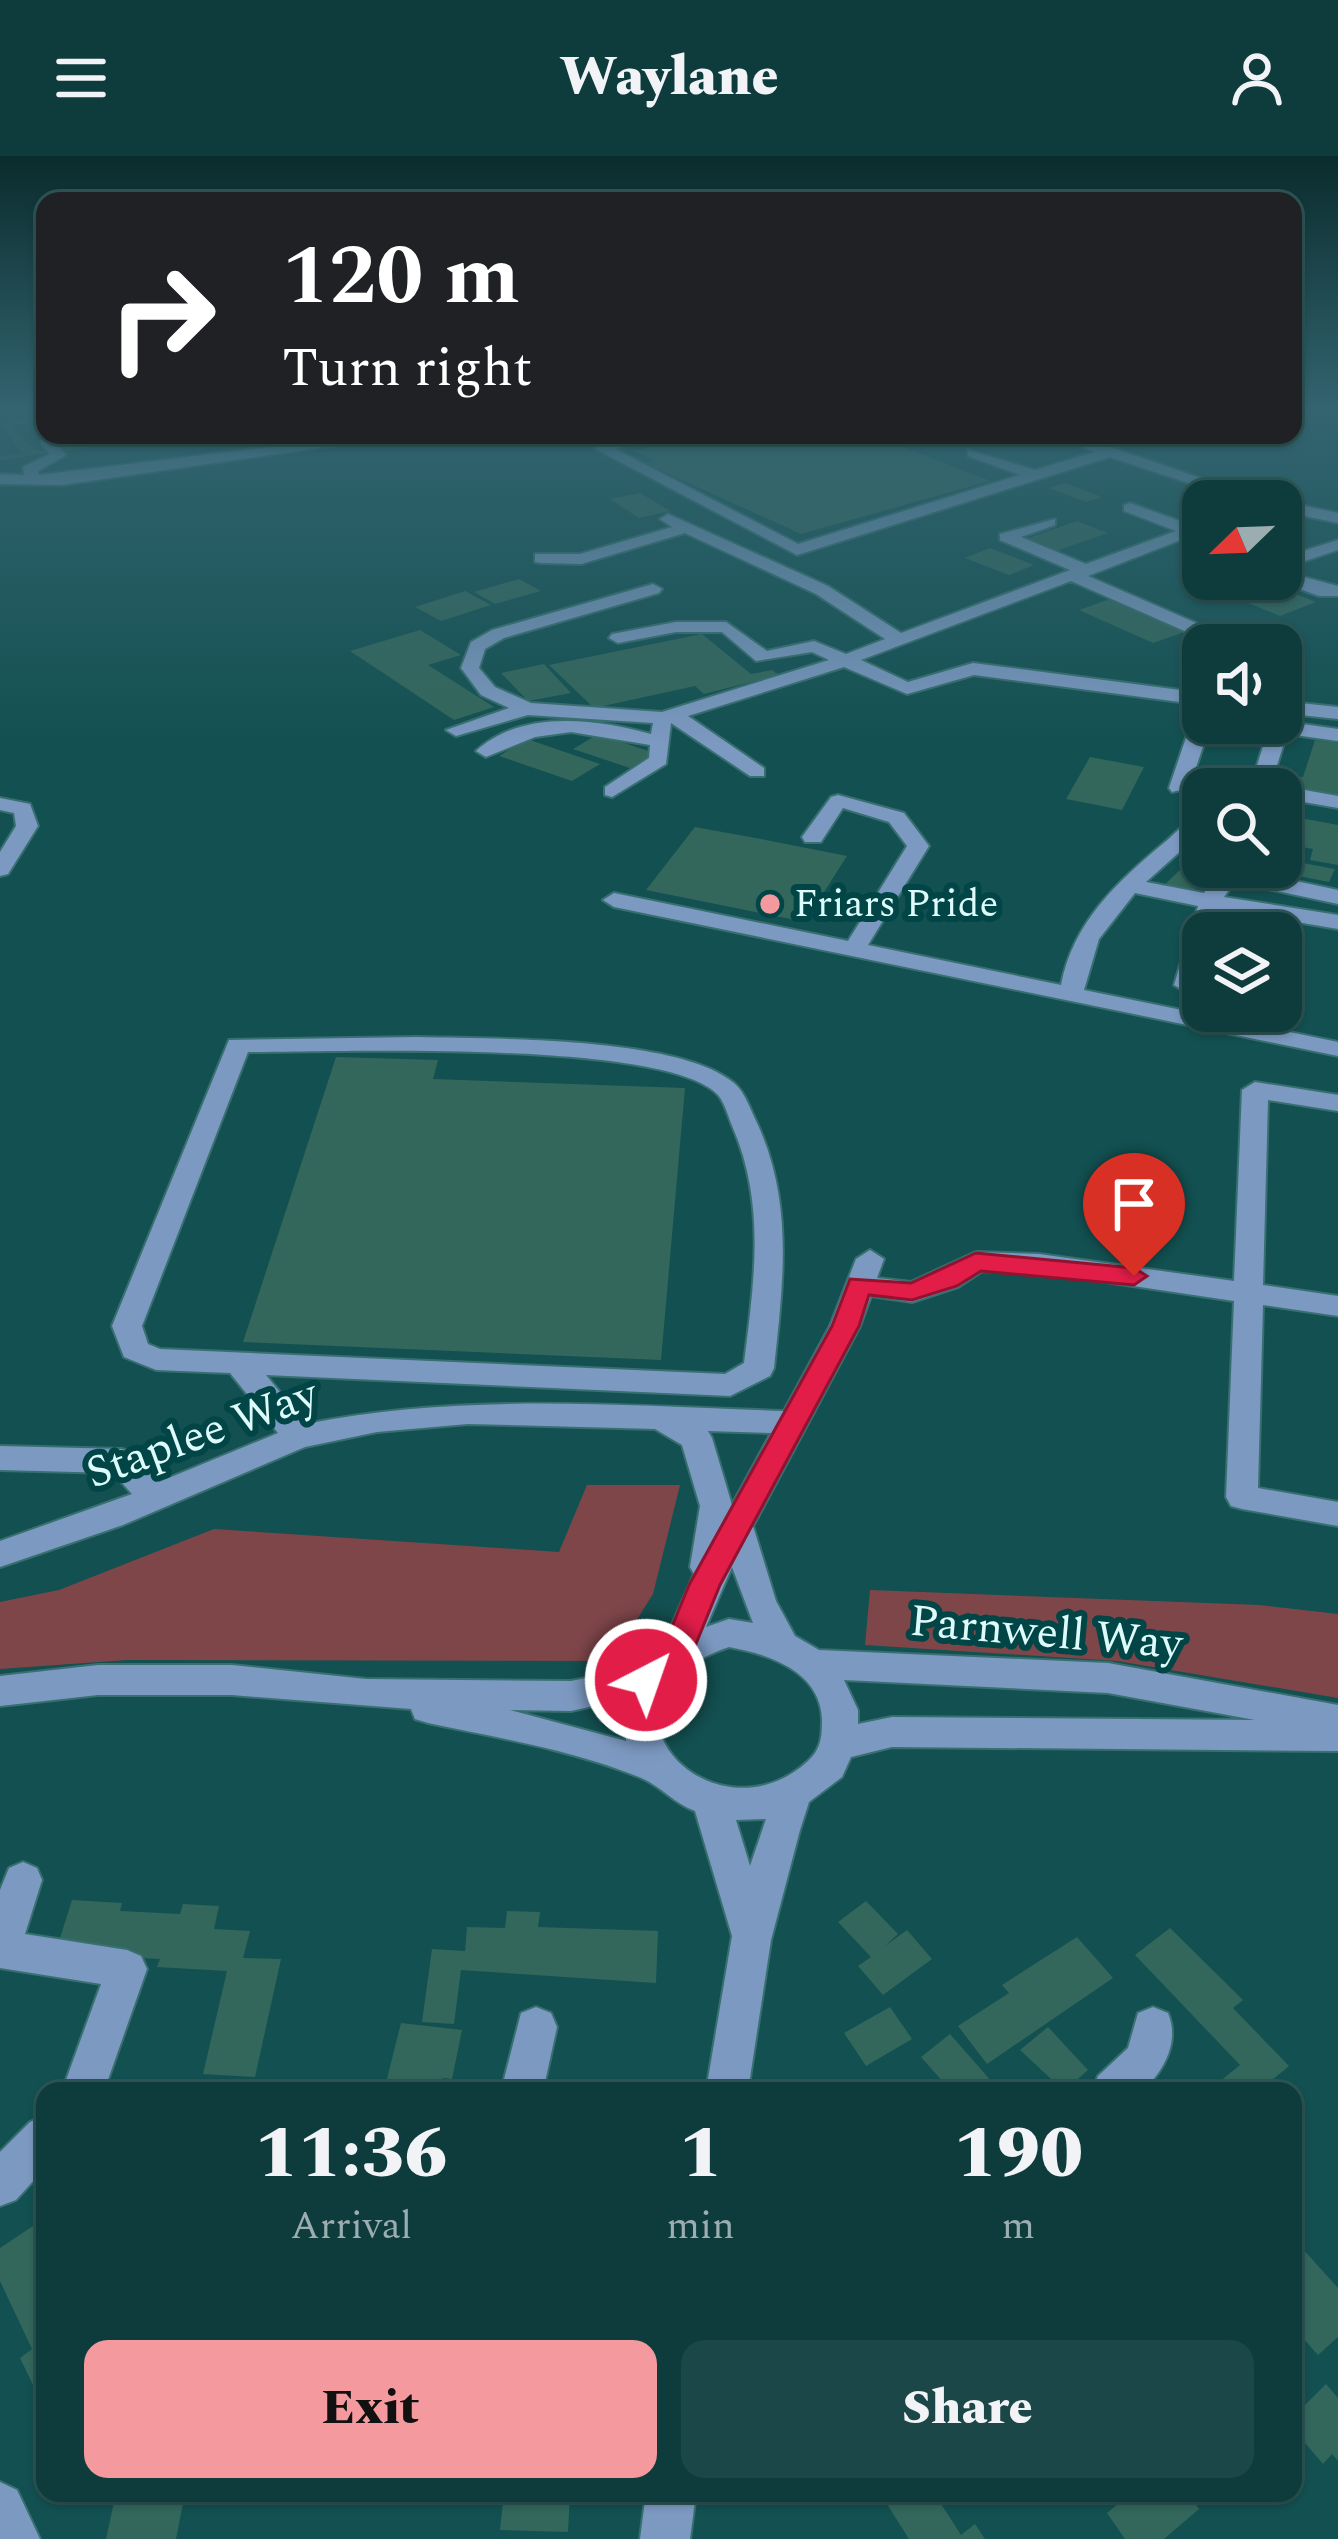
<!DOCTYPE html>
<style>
body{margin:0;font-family:Spectral,serif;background:#1c4748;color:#f1f3f6;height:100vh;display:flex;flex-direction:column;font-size:45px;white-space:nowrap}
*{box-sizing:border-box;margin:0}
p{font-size:39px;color:#9badb0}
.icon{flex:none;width:66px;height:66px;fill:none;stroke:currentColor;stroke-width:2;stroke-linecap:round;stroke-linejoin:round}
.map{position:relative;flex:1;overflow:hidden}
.sheet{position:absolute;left:36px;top:1926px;width:1266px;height:420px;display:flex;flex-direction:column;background:#0e3c3d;border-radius:24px;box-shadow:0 3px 9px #0004,0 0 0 3px #2e5657}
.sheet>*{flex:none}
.banner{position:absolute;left:36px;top:36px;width:1266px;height:252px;border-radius:24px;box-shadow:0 3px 9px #0004,0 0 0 3px #2e5657;background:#202124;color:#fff;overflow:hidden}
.needle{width:78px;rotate:247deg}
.fabs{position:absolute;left:1182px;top:324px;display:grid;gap:24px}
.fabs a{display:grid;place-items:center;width:120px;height:120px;border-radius:24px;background:#0e3c3d;box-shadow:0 3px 9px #0004,0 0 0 3px #2e5657;font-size:60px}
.pin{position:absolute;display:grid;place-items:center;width:102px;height:102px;color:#fff;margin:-123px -51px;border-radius:50% 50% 50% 0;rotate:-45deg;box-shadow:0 0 12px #0007}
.pin .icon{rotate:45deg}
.me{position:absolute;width:132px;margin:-66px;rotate:41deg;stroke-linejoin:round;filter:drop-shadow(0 0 9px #0008)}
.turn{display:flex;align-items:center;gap:42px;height:252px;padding:0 48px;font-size:54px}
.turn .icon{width:156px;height:156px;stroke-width:2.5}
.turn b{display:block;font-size:84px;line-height:102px}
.eta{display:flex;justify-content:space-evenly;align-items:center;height:204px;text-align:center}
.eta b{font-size:72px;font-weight:800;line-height:84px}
.cta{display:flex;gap:24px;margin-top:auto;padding:24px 48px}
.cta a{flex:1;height:138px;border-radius:24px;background:#f49a9f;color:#111;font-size:48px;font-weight:800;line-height:138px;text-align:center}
.cta a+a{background:#1c4748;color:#f1f3f6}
header{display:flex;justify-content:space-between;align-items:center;height:156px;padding:0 48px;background:#0e3c3d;font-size:54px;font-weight:800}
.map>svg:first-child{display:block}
.green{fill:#7f464a}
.building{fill:#33675b}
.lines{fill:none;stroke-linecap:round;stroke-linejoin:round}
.minor-casing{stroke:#386f70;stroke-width:4}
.minor{fill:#7c99c1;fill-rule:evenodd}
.route{fill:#e11d48;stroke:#92132f;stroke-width:3}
.poi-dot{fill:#f49a9f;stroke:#014546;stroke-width:4.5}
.labels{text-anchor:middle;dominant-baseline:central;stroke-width:12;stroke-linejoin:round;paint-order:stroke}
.far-poi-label{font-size:39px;fill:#defbfb;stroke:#014546;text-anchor:start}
.street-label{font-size:45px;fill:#defbfb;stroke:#014546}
</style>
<header><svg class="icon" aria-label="menu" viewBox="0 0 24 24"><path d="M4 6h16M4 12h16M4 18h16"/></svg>Waylane<svg class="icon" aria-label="person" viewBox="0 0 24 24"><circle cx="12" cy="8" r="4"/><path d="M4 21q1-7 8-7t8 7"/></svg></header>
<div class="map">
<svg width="1338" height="2383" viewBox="0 0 1338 2383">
<rect width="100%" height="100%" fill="#135051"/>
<path class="green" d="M587,1329H680L653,1438L611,1505L127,1504L0,1513V1446L59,1434L214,1373L559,1396Z
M870,1434L1259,1449L1338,1458V1542L1117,1505L865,1489Z"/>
<path class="building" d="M45,260V264L12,270L34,294L52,296L0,305V300L21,297L0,267Z
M108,279L123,286L63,296L56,290Z
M694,279H873L990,325L801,378L644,307L655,305L634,295Z
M1065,327L1102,341L1086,346L1049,332Z
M640,337L670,355L639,362L610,343Z
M1077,365L1108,377L1050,397L1020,385Z
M990,392L1034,409L1009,419L965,402Z
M519,423L541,435L495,448L474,436Z
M1211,423H1257L1316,446L1280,460L1199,427Z
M465,435L491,449L441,465L415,451Z
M1113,442L1187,475L1153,487L1079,454Z
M420,474L461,499L428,509L494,551L454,564L350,495Z
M702,478L751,518L772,514L779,519L704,538L695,530L594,552L549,509Z
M544,508L571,537L528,545L501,517Z
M598,578L654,597L630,612L573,593Z
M527,583L600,608L572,625L499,600Z
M1315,584L1338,587V642L1284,633L1289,619L1303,621Z
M1090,601L1144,611L1122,654L1066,643Z
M1295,661L1338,669V709L1310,704L1313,693L1286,688Z
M695,671L761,683L847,700L805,766L646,734Z
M1203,692V711H1218L1189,739L1162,731Z
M1281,703L1335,713L1329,726L1262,713L1281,711Z
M336,901L438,904L433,923L685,932L661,1204L243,1186Z
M72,1744L122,1747L120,1755L180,1758L183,1748L219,1750L214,1773L250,1775L243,1802L281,1803L255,1921L203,1918L227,1815L157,1811L160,1803L55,1798Z
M866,1745L898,1778L885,1790L907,1774L932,1803L883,1839L858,1810L871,1801L838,1766Z
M507,1755L540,1756L538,1771L658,1775L656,1827L461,1814L454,1868L422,1866L432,1793L465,1795L467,1771L505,1772Z
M1170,1772L1243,1844L1233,1852L1289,1910L1259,1935H1208L1240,1909L1135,1799Z
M1077,1781L1113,1822L987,1908L958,1870L1009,1837L1002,1829Z
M890,1851L912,1883L866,1910L844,1877Z
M401,1867L462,1874L452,1923L443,1922L440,1935H384Z
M1048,1871L1088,1914L1064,1935L1020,1894Z
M950,1878L992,1926L981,1935H951L921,1901Z
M45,2062V2254L20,2202L32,2193L0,2125V2092Z
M1293,2082L1338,2132V2181L1318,2199L1293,2171Z
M1326,2228L1338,2242V2305L1332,2298L1323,2308L1293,2273V2261Z
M116,2337H185L176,2383H106Z
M504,2337H570L568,2376L500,2374Z
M880,2337H934L961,2379L975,2368L985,2383H909Z
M1111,2337H1188L1199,2353L1164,2383H1125L1107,2357L1119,2347Z"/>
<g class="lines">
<defs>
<path id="minor" d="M45,276L56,279L55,286L66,299L38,315L39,319L369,279H409L62,329L0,328V318L24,319L23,311L50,298L41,287Z
M636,279H661L615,293L798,388L1020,319L968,300V294L1035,314L1095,296L1053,279H1075L1267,345H1243L1110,301L797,399L594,292Z
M1281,345L1338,357V367L1281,355Z
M1130,347L1191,369L1203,365V380H1191L1088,420L1201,469V477H1189L1071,425L861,504L908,526L973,507L1203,537V549L974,519L907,538L844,511L688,560L764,612V620H750L671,567L666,608L612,641L605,639V631L649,602L650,589L571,576L535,581L486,601L476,595C522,553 596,563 651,578L653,567L528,559L456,580L446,574L509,552L481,539L461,512L471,486L492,474L653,428L662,433L659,437L504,482L485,493L479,512L495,531L531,547L662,556L829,504L812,496L756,505L722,476H676L618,487L609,482L612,478L676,466H726L767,495L814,485L846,498L885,483L816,438L685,377L581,408L541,407L535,406V398H580L672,371L660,363L668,358L828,430L901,477L1070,414L1000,384V378L1055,363V369L1021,381L1086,408L1176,375L1124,355V349Z
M1338,384V394L1281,413V402Z
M1281,415L1338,430V440H1319L1275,424L1281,423Z
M1281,545L1338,551V563L1281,557Z
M1203,555V567H1211L1189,632L1172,636L1169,632L1193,561Z
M1281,565L1338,573V585L1287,578L1271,628L1338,640V652L1281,642V633L1250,632L1269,571Z
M838,639L904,657L929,690L868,789L1061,829C1073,766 1118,725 1165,686C1177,676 1188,663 1203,658V675L1146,726L1204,737L1217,717L1239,713L1338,734V748L1239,727L1233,728L1224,741L1338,759V773L1220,753L1213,777H1203L1198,829L1186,836L1174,829L1198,750L1135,737L1099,783L1084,834L1338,886V900L614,751L603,744L614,737L848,785L907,690L889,666L843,652L821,686H805L802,681L831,641Z
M0,642L30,648L38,670L8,718L0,720V696L16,670L14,657L0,654Z
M417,881C491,883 678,880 734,927C745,936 751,955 757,967C794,1047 783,1128 774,1212L770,1220L730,1240L266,1219L306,1268C464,1236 624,1250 784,1255L830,1170L856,1103L870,1094L884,1103L877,1122L911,1126L976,1096L1039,1098L1234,1125L1242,934L1255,926L1338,939V955L1268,944L1263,1129L1338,1140V1160L1263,1149L1258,1332L1338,1346V1370L1242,1353L1231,1350L1226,1341L1234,1145L1039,1116L982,1115L958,1131L912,1146L871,1140L860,1170L753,1370L776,1445L795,1480L819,1494L1108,1507L1338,1549V1595L892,1591L851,1601L842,1621L809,1646L800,1674L771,1784L748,1935H706L732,1780L695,1655C673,1647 660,1629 639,1621C572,1594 499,1582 428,1567L415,1563L411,1553L232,1539H98L0,1550V1520L98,1509H232L366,1523L571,1525L639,1511L664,1487L694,1418L690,1411L700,1350L682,1289L655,1273L468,1268L377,1276L305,1291L123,1369L0,1411V1385L132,1338L113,1317L0,1314V1290L122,1293L133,1297L159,1326L278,1277L230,1217L156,1214L124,1201L112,1170L229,884ZM248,896C331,896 666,883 718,939C725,947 729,963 733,972C766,1049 754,1127 744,1207L725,1218L160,1193L148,1188L142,1170ZM708,1275L771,1277L732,1349L712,1282ZM732,1411L753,1467L729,1463L706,1471ZM729,1491C768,1498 821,1515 822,1564C822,1581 821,1593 808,1605C713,1692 571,1544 729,1491ZM844,1524L1108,1537L1255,1564L892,1561L858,1568V1554ZM625,1543L626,1585L510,1554L571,1555ZM766,1663L750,1710L736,1664Z
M23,1706L37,1712L42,1724L25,1778L127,1794L141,1800L147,1813L104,1935H62L101,1828L0,1812V1734L9,1712Z
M536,1851L551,1857L557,1871L543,1935H501L521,1857Z
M1153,1851L1168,1857C1180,1886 1164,1914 1143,1935H1092L1098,1920L1128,1892L1138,1857Z
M45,1959V2012L16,2044L0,2050V1996L30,1966Z
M0,2326L17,2334L40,2383H0Z
M646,2337H696L690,2383H640Z"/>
</defs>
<use href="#minor" class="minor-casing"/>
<use href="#minor" class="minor"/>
</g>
<linearGradient id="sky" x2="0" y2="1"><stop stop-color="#0a2c2d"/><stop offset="0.43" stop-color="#336470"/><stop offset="1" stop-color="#336470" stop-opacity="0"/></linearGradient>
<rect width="1338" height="589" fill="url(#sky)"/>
<path class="route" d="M976,1097L1134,1112L1147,1120L1134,1129L981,1115L957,1130L912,1144L869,1139L859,1170L720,1429L691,1500L658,1534H635L630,1524L667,1483L689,1429L832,1170L850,1123L911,1127Z"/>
<circle class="poi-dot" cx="770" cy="748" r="12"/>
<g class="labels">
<g class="far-poi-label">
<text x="794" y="748">Friars Pride</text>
</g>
<g class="street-label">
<text transform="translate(202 1278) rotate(-20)">Staplee Way</text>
<text transform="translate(1046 1477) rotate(5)">Parnwell Way</text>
</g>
</g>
</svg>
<div class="fabs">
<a><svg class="needle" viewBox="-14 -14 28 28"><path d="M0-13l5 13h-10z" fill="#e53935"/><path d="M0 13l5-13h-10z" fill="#9badb0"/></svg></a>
<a><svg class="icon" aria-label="sound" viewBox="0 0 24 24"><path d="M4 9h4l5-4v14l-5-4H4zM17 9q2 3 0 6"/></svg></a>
<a><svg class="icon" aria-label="search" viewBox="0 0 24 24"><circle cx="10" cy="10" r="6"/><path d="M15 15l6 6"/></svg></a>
<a><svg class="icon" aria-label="layers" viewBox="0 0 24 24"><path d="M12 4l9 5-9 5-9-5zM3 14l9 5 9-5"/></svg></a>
</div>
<div class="pin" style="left:1134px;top:1120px;background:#d93025"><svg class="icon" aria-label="arrive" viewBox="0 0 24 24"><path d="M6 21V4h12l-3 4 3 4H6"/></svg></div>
<svg class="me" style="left:646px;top:1524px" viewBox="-20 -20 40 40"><circle r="17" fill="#e11d48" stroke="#fff" stroke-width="3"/><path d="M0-11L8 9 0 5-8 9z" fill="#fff"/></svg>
<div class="banner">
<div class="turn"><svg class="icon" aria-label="right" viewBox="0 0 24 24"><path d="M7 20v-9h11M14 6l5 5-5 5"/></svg><div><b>120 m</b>Turn right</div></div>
</div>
<section class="sheet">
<div class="eta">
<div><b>11:36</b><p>Arrival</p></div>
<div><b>1</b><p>min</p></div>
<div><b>190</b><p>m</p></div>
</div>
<div class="cta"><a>Exit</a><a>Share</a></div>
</section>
</div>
